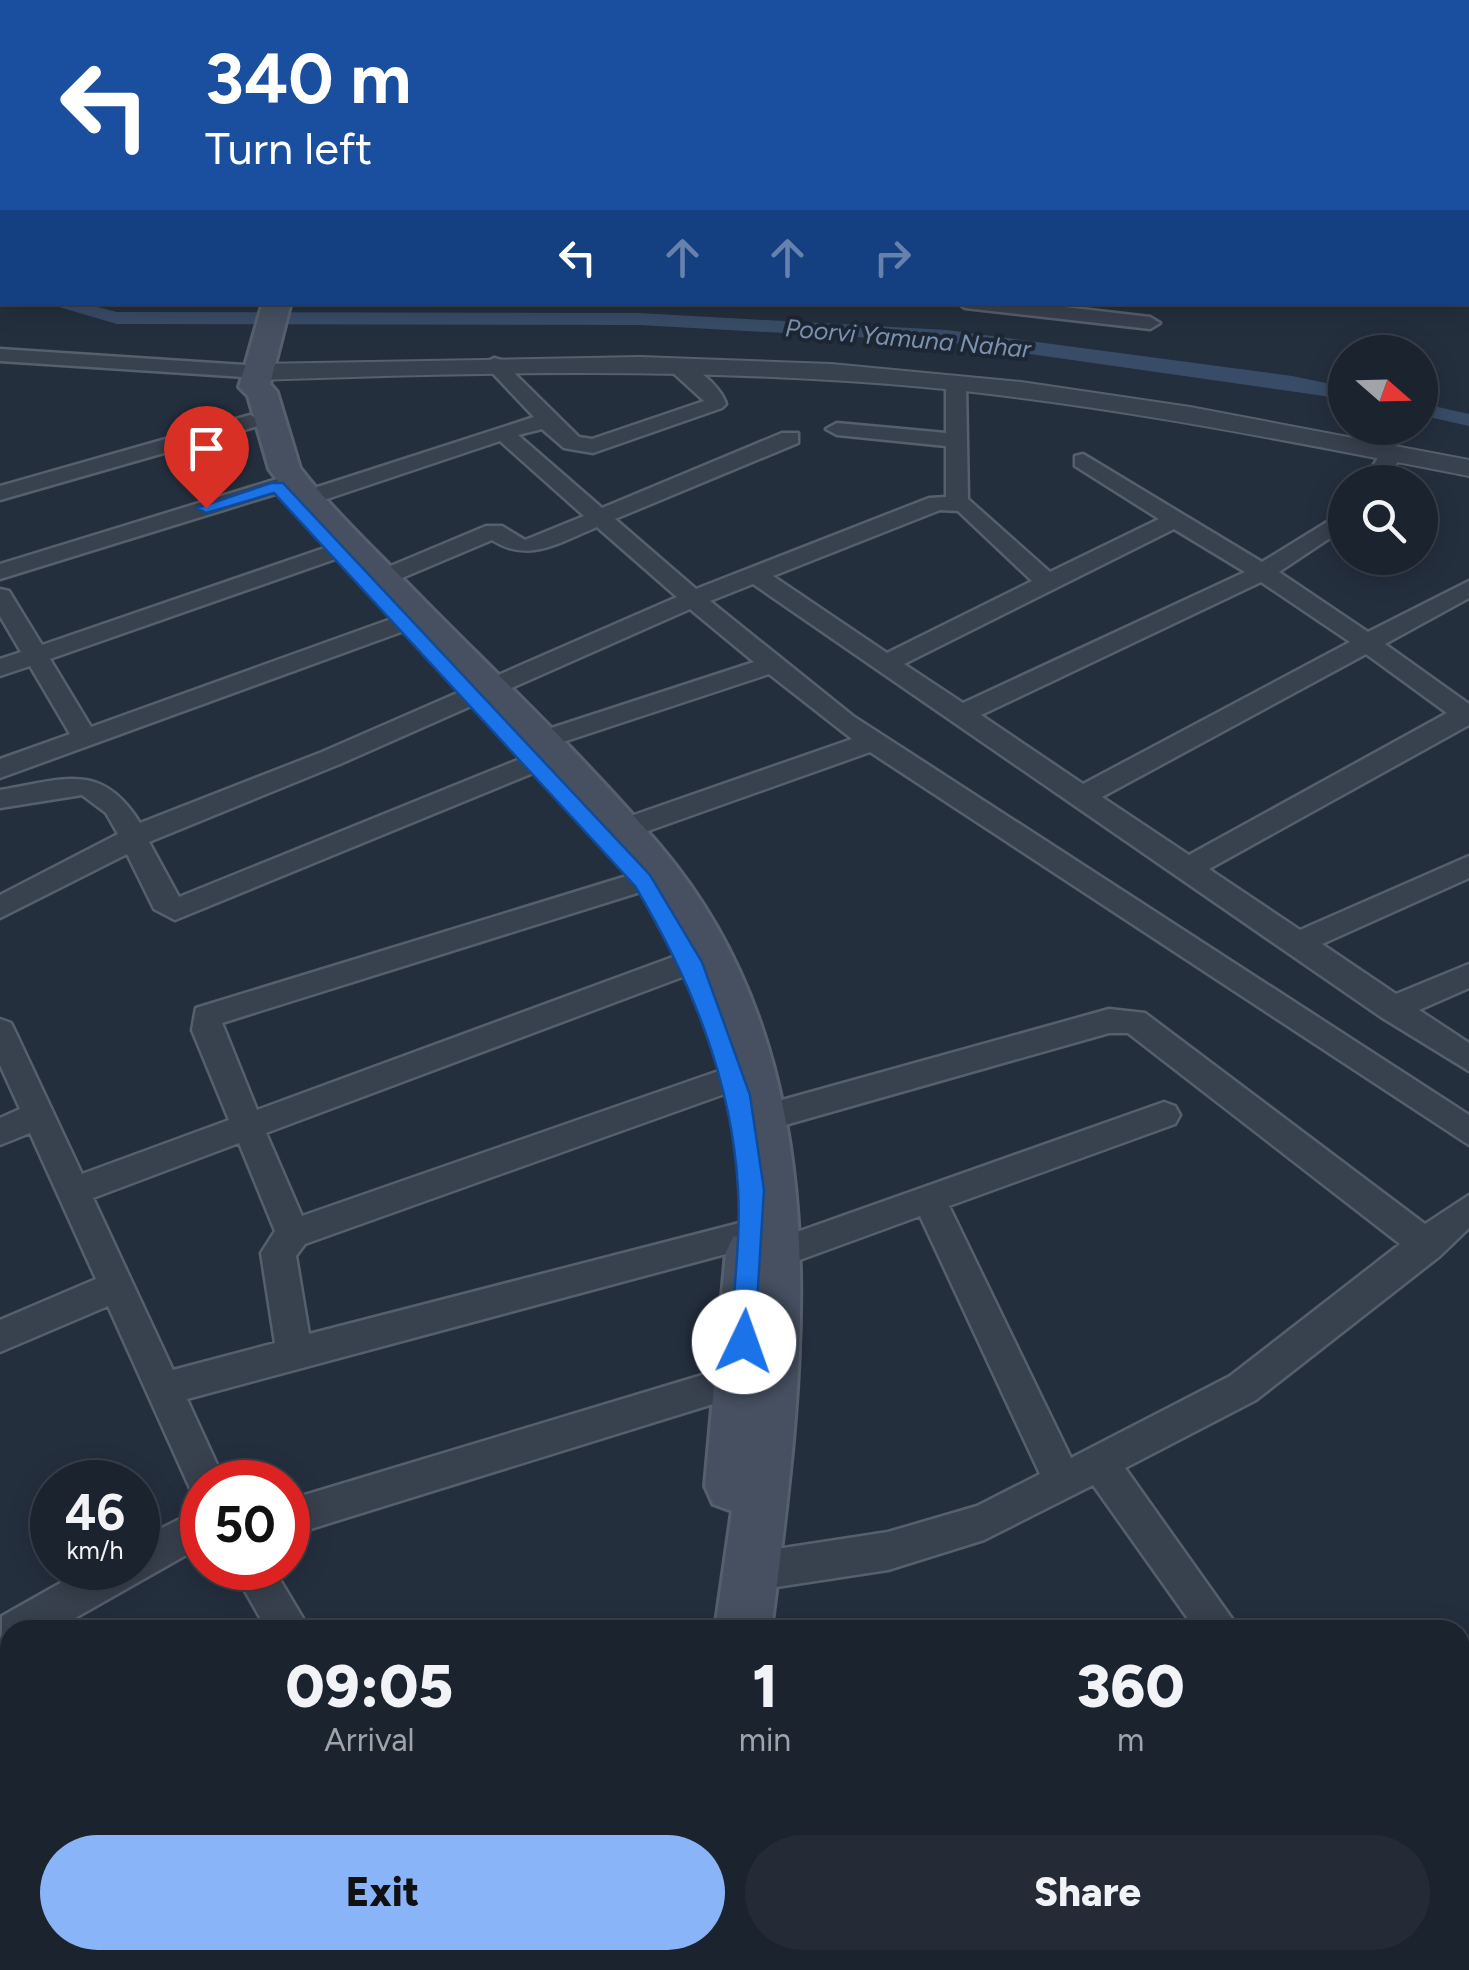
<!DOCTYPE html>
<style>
body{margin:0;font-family:Figtree,sans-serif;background:#242b36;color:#f1f3f6;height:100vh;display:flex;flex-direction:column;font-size:38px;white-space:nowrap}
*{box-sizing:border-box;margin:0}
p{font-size:32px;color:#a0a4aa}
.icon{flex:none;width:55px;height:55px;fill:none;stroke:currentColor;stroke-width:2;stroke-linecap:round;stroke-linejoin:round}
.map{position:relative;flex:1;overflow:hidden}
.sheet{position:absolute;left:0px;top:1620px;width:1470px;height:350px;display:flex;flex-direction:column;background:#1b232e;border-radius:30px 30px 0 0;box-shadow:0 5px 25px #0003,0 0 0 2px #39404a}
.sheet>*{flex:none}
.guide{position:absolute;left:0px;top:0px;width:1470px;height:305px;box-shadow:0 5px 25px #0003,0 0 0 2px #39404a;background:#1a4fa0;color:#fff;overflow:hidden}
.needle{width:65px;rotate:110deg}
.fabs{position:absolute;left:1328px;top:335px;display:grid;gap:20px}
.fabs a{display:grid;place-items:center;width:110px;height:110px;border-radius:50%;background:#1b232e;box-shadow:0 5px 25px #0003,0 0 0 2px #39404a;font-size:50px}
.speed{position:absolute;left:30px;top:1460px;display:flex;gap:20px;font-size:50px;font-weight:700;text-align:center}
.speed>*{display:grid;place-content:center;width:130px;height:130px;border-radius:50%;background:#1b232e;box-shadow:0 5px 25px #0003,0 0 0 2px #39404a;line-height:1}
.speed small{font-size:25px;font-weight:400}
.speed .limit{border:15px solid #d22;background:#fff;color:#111}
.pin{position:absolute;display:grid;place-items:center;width:85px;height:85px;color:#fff;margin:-102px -42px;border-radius:50% 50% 50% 0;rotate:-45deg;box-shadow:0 0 10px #0007}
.pin .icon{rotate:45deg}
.me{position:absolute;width:110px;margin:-55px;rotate:3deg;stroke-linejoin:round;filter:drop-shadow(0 0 8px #0008)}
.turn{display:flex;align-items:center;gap:35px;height:210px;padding:0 40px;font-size:45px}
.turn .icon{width:130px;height:130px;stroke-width:2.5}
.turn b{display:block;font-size:70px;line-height:85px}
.lanes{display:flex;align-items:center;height:95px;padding:0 40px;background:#0003;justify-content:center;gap:50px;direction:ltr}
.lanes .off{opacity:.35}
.eta{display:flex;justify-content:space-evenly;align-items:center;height:170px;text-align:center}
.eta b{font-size:60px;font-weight:800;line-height:70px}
.cta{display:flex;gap:20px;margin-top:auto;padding:20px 40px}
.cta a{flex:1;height:115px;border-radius:60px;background:#8ab4f8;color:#111;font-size:40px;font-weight:800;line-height:115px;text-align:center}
.cta a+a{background:#242b36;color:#f1f3f6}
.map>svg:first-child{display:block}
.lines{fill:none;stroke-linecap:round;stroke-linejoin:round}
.canal{fill:#394c67;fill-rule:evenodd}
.minor-casing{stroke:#565f6c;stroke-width:5}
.tertiary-casing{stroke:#565f6c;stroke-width:4}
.secondary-casing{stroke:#565f6c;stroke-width:6}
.minor{fill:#38414e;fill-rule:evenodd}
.tertiary{fill:#38414e;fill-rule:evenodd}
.secondary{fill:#465061;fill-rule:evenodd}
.route{fill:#1a73e8;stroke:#114b97;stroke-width:2.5}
.labels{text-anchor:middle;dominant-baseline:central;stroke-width:8;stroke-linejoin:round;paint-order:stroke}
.far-water-label{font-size:25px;font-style:italic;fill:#7c92b1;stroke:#1d2633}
</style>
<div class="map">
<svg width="1469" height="1970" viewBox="0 0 1469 1970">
<rect width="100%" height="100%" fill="#242f3e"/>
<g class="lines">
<path class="canal" d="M0,285H2V297H0Z
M42,302H77L117,312L639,313L947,330L1292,376L1345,387V399L947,342L639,325L117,324Z
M1420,403L1469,414V426L1420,415Z"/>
<defs>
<path id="minor" d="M48,0H62V2H48Z
M133,0H147V2H133Z
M515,0H529L530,2H516Z
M577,0H591L592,2H578Z
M885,0H902L903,2H886Z
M1107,0H1126L1127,2H1108Z
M1267,0H1285L1286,2H1268Z
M1352,0H1371L1372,2H1353Z
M1439,0H1463L1464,2H1440Z
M0,37H2V47H0Z
M0,81L2,82L1,124H0Z
M1468,99H1469V109H1468Z
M0,150H2V160H0Z
M0,179H2V189H0Z
M0,241L2,242V254L0,253Z
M956,302H1021L1150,317L1160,323L1150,329L965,308Z
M0,349L258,366L268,372L258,378L0,361Z
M494,358L501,360L579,437L592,439L704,401L670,370V362C689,358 721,386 726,404L722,408L593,453L564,448L542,429L518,435L602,508L782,433H798V443L615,519L696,589L929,498L946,497V446L837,435L826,429L837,423L946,433V383L956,377L966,383L968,499L1050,572L1159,519L1075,466V456L1083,454L1262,562L1345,511V528L1279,572L1368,632L1469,581V598L1385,644L1469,704V725L1209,869L1300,930L1469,856V878L1322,944L1396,994L1469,964V988L1419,1010L1469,1043V1071L1381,1017L753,584L710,601L853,716L1469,1115V1145L870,752L631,837H611L607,830L611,823L852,739L769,674L548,747H530L526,741L530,735L754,662L690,609L340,764L149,842L179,897L525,757H543L547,763L543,769L175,920L154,909L127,854L0,918V895L118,834L106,813L82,795L0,808V790C62,780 101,760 140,823L322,752L677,597L597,527C560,542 529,564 492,540L390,583H374V573L486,526H502L525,540L584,516L500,441L315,503H299V493L534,417L484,364ZM940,510L958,511L1032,581L887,653L773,576ZM1174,529L1245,572L963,703L904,664ZM1261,582L1350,642L1083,784L981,715ZM1366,654L1447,713L1189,855L1102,797Z
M250,415L261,421L258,426L0,500V486Z
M1392,446L1403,453L1385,482H1363L1384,448Z
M277,479L288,486L285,491L0,579V564Z
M336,544L344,546V556L50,659L91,727L394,618H412L415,623L412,628L0,778V759L70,734L30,666L0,676V659L21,652L0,616V589L9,591L42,645Z
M643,871L657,881L653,888L222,1023L257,1110L681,954H701L706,962L701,970L266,1133L302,1216L733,1066L744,1069L749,1078L744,1087L305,1244L296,1256L309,1334L751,1220L763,1224L768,1234L763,1244L1164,1102L1175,1106L1180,1115L1175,1124L949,1206L1071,1458L1230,1376L1400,1244L1128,1033H1109L764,1131L753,1127L748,1118L753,1109L764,1105L1109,1009L1145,1013L1425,1224L1469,1195V1228L1440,1256L1256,1400L1125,1468L1240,1630H1196L1093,1485L984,1540L888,1570L751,1591L737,1586L732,1572L737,1558L751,1553L888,1532L977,1506L1040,1474L920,1216L775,1269L763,1264L758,1254L763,1244L187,1399L225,1482H202V1498L193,1495L108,1306L0,1352V1320L96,1279L30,1133L0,1145V1118L20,1109L0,1065V1019L11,1023L15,1031L82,1174L229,1120L192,1030L196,1008ZM239,1143L275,1231L261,1253L275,1343L173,1370L93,1198Z
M742,1363L755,1367L760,1379L755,1391L288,1536V1500Z
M202,1508V1546L54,1630H10V1647L2,1644V1616L87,1568H138V1540Z
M232,1568H273L310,1630H267Z
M1469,1907V1951L1460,1953V1909Z
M414,1960H518L523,1970H461L458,1965L459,1970H413Z
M1332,1960H1397L1393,1970H1327Z"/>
<path id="tertiary" d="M640,357L831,364L1021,382L1190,407L1469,460V476C1288,441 1107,404 924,387C702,367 480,372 258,380L245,372L258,364Z"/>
<path id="secondary" d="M288,0H310V2H289Z
M263,302H291L270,384L277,392L300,468C331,508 368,543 403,579C489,667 580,752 660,846C846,1065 805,1368 771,1630H715L732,1511L713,1504L705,1486L726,1252L733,1237L752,1232L745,1140L725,1045L692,958L645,882L296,505L269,469L248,396L239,387Z
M634,1960H730L729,1970H633Z"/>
</defs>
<use href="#minor" class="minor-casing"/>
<use href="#tertiary" class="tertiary-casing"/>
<use href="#secondary" class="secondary-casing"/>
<use href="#minor" class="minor"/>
<use href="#tertiary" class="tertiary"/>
<use href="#secondary" class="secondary"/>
</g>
<path class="route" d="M271,483H283L650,875L702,962L750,1095L764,1190L754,1351L744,1355L735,1351L731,1342C733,1292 741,1239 738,1189C732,1079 690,979 635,886L274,493L206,513L197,508Z"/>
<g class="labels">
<g class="far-water-label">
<text transform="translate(908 338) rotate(5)">Poorvi Yamuna Nahar</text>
</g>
</g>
</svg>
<div class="fabs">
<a><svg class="needle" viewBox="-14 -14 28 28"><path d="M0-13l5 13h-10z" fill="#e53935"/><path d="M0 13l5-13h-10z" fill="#a0a4aa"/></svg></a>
<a><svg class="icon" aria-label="search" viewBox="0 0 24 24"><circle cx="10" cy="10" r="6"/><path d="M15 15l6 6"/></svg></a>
</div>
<div class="speed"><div>46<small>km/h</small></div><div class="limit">50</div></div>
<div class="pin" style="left:206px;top:508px;background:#d93025"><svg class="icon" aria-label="arrive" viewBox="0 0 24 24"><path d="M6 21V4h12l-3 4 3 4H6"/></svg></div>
<svg class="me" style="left:744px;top:1342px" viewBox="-20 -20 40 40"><circle r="19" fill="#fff"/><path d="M0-13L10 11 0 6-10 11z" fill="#1a73e8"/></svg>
<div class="guide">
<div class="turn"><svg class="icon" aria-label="left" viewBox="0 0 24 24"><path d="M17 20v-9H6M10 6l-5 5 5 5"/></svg><div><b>340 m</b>Turn left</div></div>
<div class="lanes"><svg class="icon" aria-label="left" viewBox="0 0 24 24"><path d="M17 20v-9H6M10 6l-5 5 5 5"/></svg><svg class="icon off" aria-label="ahead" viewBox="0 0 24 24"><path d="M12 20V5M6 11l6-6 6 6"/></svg><svg class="icon off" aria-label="ahead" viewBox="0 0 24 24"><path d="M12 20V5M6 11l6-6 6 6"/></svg><svg class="icon off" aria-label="right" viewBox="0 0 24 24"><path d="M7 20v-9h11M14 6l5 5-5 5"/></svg></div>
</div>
<section class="sheet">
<div class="eta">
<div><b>09:05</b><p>Arrival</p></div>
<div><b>1</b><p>min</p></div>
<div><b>360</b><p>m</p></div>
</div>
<div class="cta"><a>Exit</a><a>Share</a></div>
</section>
</div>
